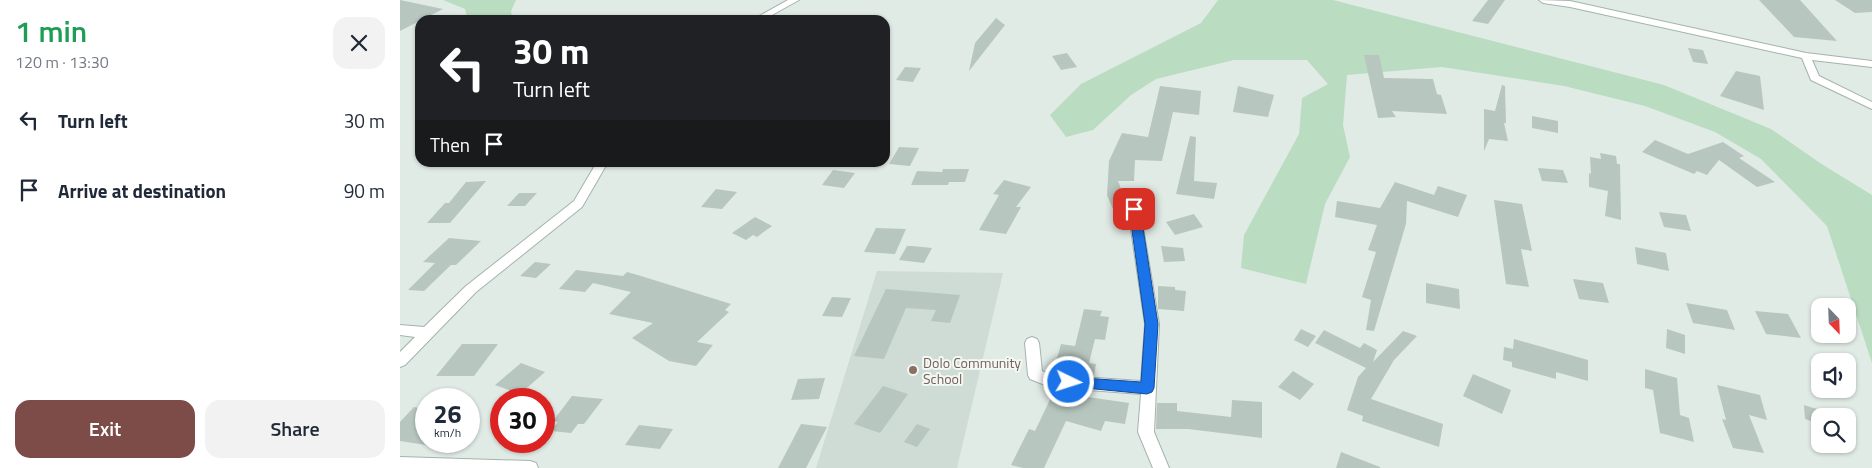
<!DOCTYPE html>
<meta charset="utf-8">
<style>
body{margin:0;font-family:"Titillium Web",sans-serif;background:#f2f2f3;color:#1f2937;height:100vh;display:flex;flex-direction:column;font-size:19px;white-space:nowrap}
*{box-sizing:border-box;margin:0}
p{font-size:16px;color:#747a83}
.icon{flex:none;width:28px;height:28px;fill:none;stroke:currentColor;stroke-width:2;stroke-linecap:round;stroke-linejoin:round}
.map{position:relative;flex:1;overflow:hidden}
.details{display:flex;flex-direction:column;background:#fff;width:400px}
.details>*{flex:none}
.banner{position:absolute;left:15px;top:15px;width:475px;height:152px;border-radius:15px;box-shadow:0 1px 4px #0004;background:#202124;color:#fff;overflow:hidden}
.needle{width:32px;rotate:157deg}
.fabs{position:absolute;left:1411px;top:298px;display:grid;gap:10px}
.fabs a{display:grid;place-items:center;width:45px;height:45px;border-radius:10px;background:#fff;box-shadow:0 1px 4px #0004;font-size:25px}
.speed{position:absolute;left:15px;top:388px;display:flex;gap:10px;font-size:25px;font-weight:700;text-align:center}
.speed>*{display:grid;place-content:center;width:65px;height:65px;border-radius:50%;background:#fff;box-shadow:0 1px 4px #0004;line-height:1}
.speed small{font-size:12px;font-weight:400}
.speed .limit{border:8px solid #d22;background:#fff;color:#111}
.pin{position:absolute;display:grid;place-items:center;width:42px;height:42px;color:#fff;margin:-21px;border-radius:10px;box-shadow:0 2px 8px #0006}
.me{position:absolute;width:55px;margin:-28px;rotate:94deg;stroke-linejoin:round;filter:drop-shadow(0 0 4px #0008)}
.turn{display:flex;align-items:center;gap:18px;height:105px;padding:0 15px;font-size:22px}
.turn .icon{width:65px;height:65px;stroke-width:2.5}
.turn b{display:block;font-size:35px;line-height:42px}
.then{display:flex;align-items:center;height:48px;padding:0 15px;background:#0003;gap:10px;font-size:19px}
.round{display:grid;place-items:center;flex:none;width:52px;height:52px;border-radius:15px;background:#f2f2f3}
.overview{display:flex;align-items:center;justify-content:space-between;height:85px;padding:0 15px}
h1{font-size:30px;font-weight:600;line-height:38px;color:#1e9e55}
.action{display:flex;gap:10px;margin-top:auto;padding:10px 15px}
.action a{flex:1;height:58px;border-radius:15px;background:#7d4c48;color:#fff;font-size:20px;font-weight:600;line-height:58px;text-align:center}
.action a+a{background:#f2f2f3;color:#1f2937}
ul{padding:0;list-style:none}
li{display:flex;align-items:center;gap:15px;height:70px;padding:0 15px}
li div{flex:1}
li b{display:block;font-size:19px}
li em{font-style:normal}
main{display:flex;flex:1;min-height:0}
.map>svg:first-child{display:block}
.built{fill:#cfdbd5}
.green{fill:#badcc1}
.building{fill:#b7c6bf}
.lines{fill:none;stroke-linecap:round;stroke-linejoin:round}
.minor-casing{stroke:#a4b3ad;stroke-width:2}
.minor{fill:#fff;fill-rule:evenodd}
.route{fill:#1a73e8;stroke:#114b97}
.education-dot{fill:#8d6e63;stroke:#f2f8f4;stroke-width:2}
.labels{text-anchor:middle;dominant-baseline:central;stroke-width:4;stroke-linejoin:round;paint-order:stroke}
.education-label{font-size:14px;fill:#785e54;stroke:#f2f8f4;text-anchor:start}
</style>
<main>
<section class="details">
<div class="overview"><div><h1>1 min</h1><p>120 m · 13:30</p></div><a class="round"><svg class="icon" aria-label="close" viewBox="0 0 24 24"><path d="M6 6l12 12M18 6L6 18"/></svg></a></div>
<ul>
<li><svg class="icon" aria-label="left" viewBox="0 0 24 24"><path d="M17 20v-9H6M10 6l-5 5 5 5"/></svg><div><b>Turn left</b></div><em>30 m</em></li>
<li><svg class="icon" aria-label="arrive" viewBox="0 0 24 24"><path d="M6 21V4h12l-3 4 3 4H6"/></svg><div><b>Arrive at destination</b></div><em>90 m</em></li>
</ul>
<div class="action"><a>Exit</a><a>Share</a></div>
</section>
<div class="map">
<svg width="1472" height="468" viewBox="0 0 1472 468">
<rect width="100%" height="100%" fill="#e1ebe6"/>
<path class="built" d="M477,271L603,273L557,468H416Z"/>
<path class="green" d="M43,0H116L111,11L113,20H68L65,9Z
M818,0H933L1264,85L1371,129L1420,163L1472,195V363L1427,226L1361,159L1315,132L1245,106L1164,86L1042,67L947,75L943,125L950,157L925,204L906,284L841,268L844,235L899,134L902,98L928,84L907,60H834L756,79L731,95L693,130L666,137L650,115L681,84L801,23Z"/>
<path class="building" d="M0,0L43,9L0,31Z
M1088,0H1105L1088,24L1072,21Z
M1359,0H1400L1437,41L1394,37Z
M1435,0H1472V12L1455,13Z
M596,18L605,25L569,71L575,43Z
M1288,48L1303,50L1308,64L1293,62Z
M667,53L677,67L661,70L652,56Z
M964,55H979L984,78L1033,79L1037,94L1041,95L1047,114L992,111L996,117L978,118Z
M505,67L521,68L513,82L496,80Z
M1336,71L1360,76L1364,110L1320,96Z
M1102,85L1105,86L1106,123H1104L1108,141L1089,139L1084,151V109L1095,111Z
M760,86L801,91L799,115L773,112L762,161L735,160L734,181H718L728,206L713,209L707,195L709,161L722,133L748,137Z
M838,86L874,95L868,117L833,112Z
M1132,116L1158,121V133L1132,128Z
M790,136L796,137L794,181L817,183L814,199L776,194Z
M1255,140L1288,154L1323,142L1344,156L1339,158L1375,182L1357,187L1319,160L1307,175L1297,171L1294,174L1242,152Z
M499,147L519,148L510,166L489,164Z
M1200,153L1216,156L1217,164H1220L1221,220L1205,216L1208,191L1189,187V173L1191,174L1190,157L1201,159Z
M1138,168L1163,170L1168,183L1142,181Z
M543,169H569L565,182H549L548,185H511L517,171L542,172Z
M433,170L455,173L444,188L422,185Z
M604,180L631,187L616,207H621L606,234L579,230L599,195L593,194Z
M86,181L50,223H27L45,203H49L66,182Z
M995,182L1034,195L1038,186L1067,195L1058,217L1007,201L1006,224L974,331L966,330L971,300L962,297L976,252L968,250L977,225L935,217L937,201L980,208Z
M316,189L337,192L322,209L301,207Z
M119,193H137L125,206H107Z
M1094,200L1122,204L1132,251L1121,249L1129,287L1106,284Z
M1259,212L1286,215L1291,231L1264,227Z
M794,214L803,227L775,235L766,222Z
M355,217L372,226L357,237L353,235L346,240L332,233Z
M476,228L506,229L495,254L464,252Z
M49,238L81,241L56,265H51L24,291L8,290L35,263L23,262Z
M507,246H512L532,248L524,263L499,260Z
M761,246L783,248L785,261L764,262Z
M1235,247L1266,253L1269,271L1237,264Z
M135,262L151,264L136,278L120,276Z
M176,270L223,276L227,272L241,276L331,304L325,310L329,312L297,342L313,345L296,366L269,361L232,338L253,323L209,314L231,292L193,283L185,292L159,289Z
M1173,279L1203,283L1209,303L1179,299Z
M1026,283L1059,289L1060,309L1026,303Z
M758,286L775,287V290L786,291L784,311L758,309Z
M486,289L560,295L550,323L531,321L536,310L506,308L484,359L454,356Z
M432,297L451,298L442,317L422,316Z
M1286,303L1327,310L1335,330L1293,323Z
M684,309L702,311L700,316L709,317L705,340L695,339L689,363L696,364L694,376L653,373L661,344L675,346Z
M1355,311L1388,314L1401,338L1366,334Z
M901,329L916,336L908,347L894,340Z
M1267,329L1285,335V354L1266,348Z
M924,330L960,348L964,343L977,350L973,362L1003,331L1017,336L994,360L971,399L1043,424L1039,447L962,421L963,416L947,410L958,377L966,368L915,343Z
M1114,339L1188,360V381L1156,372V379L1112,367V362L1103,360L1104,347L1113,349Z
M62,344H98L74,376H36Z
M121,363L145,372L120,394L95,385Z
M1245,369L1277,378L1280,415L1289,418L1294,442L1260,433L1253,390L1245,388Z
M893,371L914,384L900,400L878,387Z
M1073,374L1111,390L1102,414L1063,396Z
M425,378L419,399L391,400L398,379Z
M1317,385L1360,395L1367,420L1349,415L1364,453L1333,448L1322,419L1326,420Z
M483,386L508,394L480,433L454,424Z
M655,389L690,392L688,397L729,403L725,424L705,421L701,431L666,421L644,468H623L611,465L629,429L635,431Z
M172,396L203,399L184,424H178L171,433L151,431L158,422L153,421Z
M832,400L862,402V438L788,429H756L757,403H777V411L831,417Z
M1404,405L1420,410V424L1405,419Z
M14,407L26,409V445L0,441V422Z
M401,424L427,427L406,468H378Z
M517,424L530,429L517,447L504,442Z
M239,425L273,429L260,449L225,445Z
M941,452L980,467V468H936Z"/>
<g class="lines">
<defs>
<path id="minor" d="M388,0H399L363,20H352Z
M1139,0L1170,1L1406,53L1472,61V67L1412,60L1419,76L1472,102V109L1411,80L1402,58L1170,7L1143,3Z
M197,162H208L182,207L76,292L5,365L0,367V352L15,337L0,335V325L24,327L66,286L174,201Z
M734,205L740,209L759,324L754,432L769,468H753L738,432L741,394L650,387L630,379L628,375L625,343L627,339L632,337L637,339L639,343L642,371L651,375L741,381L745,324L728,209Z
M0,457L130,461L136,463L138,468H0Z"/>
</defs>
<use href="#minor" class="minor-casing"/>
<use href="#minor" class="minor"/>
</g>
<path class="route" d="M734,205L740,209L758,324L754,388L752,392L747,394L664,386L662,382L664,378L669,377L741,382L745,324L729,209Z"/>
<circle class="education-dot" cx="513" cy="370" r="5"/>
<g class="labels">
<g class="education-label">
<text x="523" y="362">Dolo Community<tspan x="523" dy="16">School</tspan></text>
</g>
</g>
</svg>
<div class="fabs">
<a><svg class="needle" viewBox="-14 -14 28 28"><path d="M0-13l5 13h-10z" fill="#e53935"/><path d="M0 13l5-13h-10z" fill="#747a83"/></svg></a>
<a><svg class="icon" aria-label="sound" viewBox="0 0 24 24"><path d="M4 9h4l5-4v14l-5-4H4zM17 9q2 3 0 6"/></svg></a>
<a><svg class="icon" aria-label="search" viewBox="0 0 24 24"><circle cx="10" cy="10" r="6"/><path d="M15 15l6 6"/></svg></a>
</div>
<div class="speed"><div>26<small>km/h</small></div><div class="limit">30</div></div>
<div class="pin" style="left:734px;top:209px;background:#d93025"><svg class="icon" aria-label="arrive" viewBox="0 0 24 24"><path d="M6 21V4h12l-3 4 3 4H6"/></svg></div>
<svg class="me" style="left:669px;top:382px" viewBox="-20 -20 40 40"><circle r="17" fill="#1a73e8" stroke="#fff" stroke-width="3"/><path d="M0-11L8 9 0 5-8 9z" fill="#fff"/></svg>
<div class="banner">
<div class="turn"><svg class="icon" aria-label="left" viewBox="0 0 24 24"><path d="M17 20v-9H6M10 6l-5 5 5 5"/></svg><div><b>30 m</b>Turn left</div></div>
<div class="then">Then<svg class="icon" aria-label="arrive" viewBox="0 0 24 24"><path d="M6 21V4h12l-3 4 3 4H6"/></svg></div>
</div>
</div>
</main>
